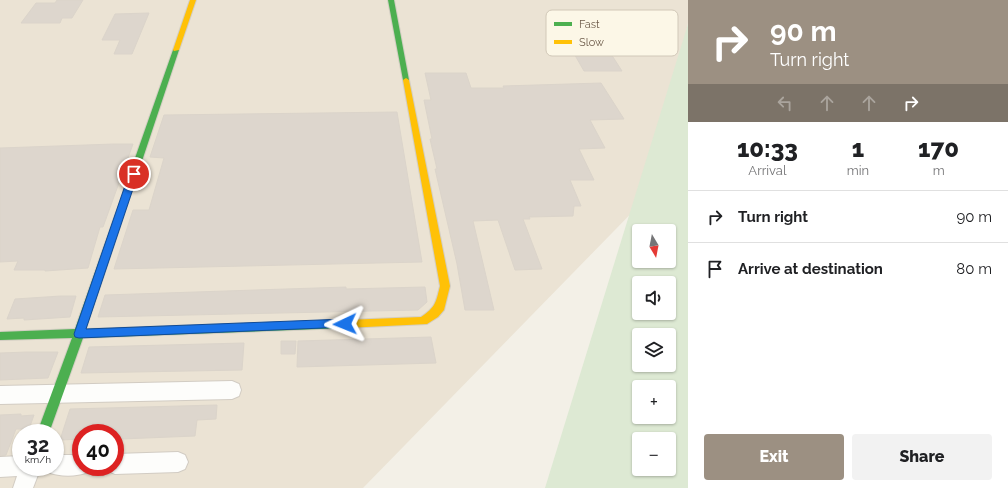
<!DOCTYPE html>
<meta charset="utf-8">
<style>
body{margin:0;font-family:Raleway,sans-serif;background:#f2f2f2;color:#202124;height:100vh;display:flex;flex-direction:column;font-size:15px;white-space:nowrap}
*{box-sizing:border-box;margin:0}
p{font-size:13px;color:#757577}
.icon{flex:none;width:22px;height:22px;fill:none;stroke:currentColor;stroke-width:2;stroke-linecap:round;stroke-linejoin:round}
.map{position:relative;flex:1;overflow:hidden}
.side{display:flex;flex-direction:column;background:#fff;width:320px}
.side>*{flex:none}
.top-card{background:#9c9082;color:#fff;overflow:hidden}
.needle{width:26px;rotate:170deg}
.controls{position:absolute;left:632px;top:224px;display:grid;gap:8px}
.controls a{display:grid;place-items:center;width:44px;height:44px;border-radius:4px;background:#fff;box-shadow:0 1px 3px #0004;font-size:20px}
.speed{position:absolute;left:12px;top:424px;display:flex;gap:8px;font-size:20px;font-weight:700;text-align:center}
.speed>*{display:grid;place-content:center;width:52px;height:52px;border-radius:50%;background:#fff;box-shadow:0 1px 3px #0004;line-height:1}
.speed small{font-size:10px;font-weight:400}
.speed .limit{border:6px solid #d22;background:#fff;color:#111}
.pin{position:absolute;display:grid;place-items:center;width:34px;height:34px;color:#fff;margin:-17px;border:2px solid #fff;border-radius:50%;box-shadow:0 1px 4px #0007}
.me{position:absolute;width:44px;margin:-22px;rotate:268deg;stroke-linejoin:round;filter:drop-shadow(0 0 3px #0008)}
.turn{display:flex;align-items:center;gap:14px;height:84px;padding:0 16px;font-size:18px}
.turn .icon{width:52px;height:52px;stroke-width:2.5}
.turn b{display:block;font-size:28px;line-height:34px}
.lanes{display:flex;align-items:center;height:38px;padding:0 16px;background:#0003;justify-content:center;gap:20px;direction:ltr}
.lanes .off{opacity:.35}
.eta{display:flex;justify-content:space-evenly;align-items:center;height:68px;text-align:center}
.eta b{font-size:24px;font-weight:800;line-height:28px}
.button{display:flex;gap:8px;margin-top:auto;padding:8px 16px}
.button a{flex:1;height:46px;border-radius:4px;background:#9c9082;color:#fff;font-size:16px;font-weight:800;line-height:46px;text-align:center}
.button a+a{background:#f2f2f2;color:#202124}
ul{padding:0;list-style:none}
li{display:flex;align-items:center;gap:12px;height:52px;padding:0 16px;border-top:1px solid #e0e0e0}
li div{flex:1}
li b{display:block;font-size:15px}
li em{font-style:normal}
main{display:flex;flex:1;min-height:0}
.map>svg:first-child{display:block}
.residential{fill:#ebe3d4;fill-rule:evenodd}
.green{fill:#dde9d3;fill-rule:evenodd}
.building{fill:#ddd6cd;stroke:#dbd4ca}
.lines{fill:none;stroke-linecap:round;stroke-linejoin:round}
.street-casing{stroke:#d2ccc3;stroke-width:2}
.fast-casing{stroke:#d3cec3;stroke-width:2}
.slow-casing{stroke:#d3cec3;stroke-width:2}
.street{fill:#fdfdfb;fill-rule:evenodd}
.fast{fill:#4caf50;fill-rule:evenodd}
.slow{fill:#ffc107;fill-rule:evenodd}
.route{fill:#1a73e8;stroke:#114b97}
.key{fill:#fcf7e7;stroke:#d1c8b8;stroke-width:1}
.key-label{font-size:11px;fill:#6d5c4b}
</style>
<main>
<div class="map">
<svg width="688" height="488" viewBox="0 0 688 488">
<rect width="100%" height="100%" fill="#f3f0e7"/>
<path class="residential" d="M0,0H688V23L654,190L363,488H0ZM21,433H55V467H21ZM81,433H115V467H81Z"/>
<path class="green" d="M688,24V488H545ZM639,231H669V261H639ZM639,283H669V313H639ZM639,335H669V365H639ZM639,387H669V417H639ZM639,439H669V469H639Z"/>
<path class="building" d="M57,0H83L72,18H62L60,23H21L36,3H55Z
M149,13L132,54H114L120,40H102L115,14Z
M560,29H595L622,71H584Z
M425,73H466L471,88H504L503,86L601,83L624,119L590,120L605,148L579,149L594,180H570L581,206H574L573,216L529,217L530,219H523L542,269L515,270L498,220L473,221L494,310H465L457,264L435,169H437L430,139H432L424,100H431Z
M397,112L422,262L114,269L133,210H149L164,158L150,157L164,115Z
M114,144H133L103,227H100L88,268L45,271V270H14L18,261L0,262V148Z
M346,287V289L425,287L427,302L418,310L98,317L105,295Z
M61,296H76L70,317L24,320V318L7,319L15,299Z
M431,337L436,363L297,367L298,341Z
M281,341H296L295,354H281Z
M244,343L242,370L81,373L89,347Z
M27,352H58L48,378L0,380V353Z
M217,405L216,419L197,420L195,436L121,439H115V433H81V439L60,440L70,409Z
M21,414V416L34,415L29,429H16L6,455L0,456V415Z"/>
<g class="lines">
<defs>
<path id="street" d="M232,381L239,384L241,390L239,396L232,399L0,404V386Z
M178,452L185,455L188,462L185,469L178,472L115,474L108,471L106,467H115V454Z
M55,455H81V467H90L88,472C76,477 60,477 48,472L46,467H55Z
M21,456V467H41L33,488H13L17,476L0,477V457Z"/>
<path id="fast" d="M388,0H394L409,80L406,82L403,80Z
M176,48L179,50L86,329L346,320L350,321L351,324L350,327L346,328L83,338L49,433H37L72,338L0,340V332L75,329L173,50Z"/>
<path id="slow" d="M190,0H196L179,50L174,51L173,50Z
M406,78L409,80L450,286L444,310L438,317L427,324L346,328L342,327L341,324L342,321L346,320L421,317C436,307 436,302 440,286L403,80Z"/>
</defs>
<use href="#street" class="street-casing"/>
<use href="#fast" class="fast-casing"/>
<use href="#slow" class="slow-casing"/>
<use href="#street" class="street"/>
<use href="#fast" class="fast"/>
<use href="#slow" class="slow"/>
</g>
<path class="route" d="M134,171L138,174L86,329L345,319L348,320L350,324L348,327L79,338L75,337L74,334L129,174Z"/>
<rect x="546" y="10" width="132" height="46" rx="6" class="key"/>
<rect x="554" y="22" width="18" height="4" fill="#4caf50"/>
<rect x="554" y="40" width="18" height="4" fill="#ffc107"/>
<g class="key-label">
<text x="579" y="28">Fast</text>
<text x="579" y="46">Slow</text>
</g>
</svg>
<div class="controls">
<a><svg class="needle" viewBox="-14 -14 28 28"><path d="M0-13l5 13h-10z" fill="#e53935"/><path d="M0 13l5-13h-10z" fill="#757577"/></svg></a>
<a><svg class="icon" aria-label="sound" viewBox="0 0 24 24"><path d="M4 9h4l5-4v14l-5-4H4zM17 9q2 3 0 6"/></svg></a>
<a><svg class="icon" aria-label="layers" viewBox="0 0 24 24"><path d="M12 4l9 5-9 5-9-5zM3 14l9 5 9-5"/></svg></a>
<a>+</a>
<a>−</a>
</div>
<div class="speed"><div>32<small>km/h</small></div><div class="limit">40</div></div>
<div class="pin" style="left:134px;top:174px;background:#d93025"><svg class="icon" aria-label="arrive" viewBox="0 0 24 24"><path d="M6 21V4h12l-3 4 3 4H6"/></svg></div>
<svg class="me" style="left:345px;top:324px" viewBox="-20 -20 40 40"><path d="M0-17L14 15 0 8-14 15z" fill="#1a73e8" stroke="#fff" stroke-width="4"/></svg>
</div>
<section class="side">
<div class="top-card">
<div class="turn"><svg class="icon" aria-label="right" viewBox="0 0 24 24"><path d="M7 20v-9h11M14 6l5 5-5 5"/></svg><div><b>90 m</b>Turn right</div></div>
<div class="lanes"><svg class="icon off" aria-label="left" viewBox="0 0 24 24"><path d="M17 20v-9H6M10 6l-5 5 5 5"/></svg><svg class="icon off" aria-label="ahead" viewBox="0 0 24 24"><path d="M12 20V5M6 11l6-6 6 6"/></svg><svg class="icon off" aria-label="ahead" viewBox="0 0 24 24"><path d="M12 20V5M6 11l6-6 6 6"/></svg><svg class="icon" aria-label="right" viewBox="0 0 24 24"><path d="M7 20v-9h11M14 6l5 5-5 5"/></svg></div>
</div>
<div class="eta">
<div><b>10:33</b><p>Arrival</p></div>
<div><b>1</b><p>min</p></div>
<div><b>170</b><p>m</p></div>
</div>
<ul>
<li><svg class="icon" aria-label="right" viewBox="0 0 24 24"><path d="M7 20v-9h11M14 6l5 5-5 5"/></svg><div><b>Turn right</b></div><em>90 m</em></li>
<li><svg class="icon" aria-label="arrive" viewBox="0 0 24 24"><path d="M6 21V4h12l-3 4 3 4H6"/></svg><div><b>Arrive at destination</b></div><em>80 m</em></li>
</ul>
<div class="button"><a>Exit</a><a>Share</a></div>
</section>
</main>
